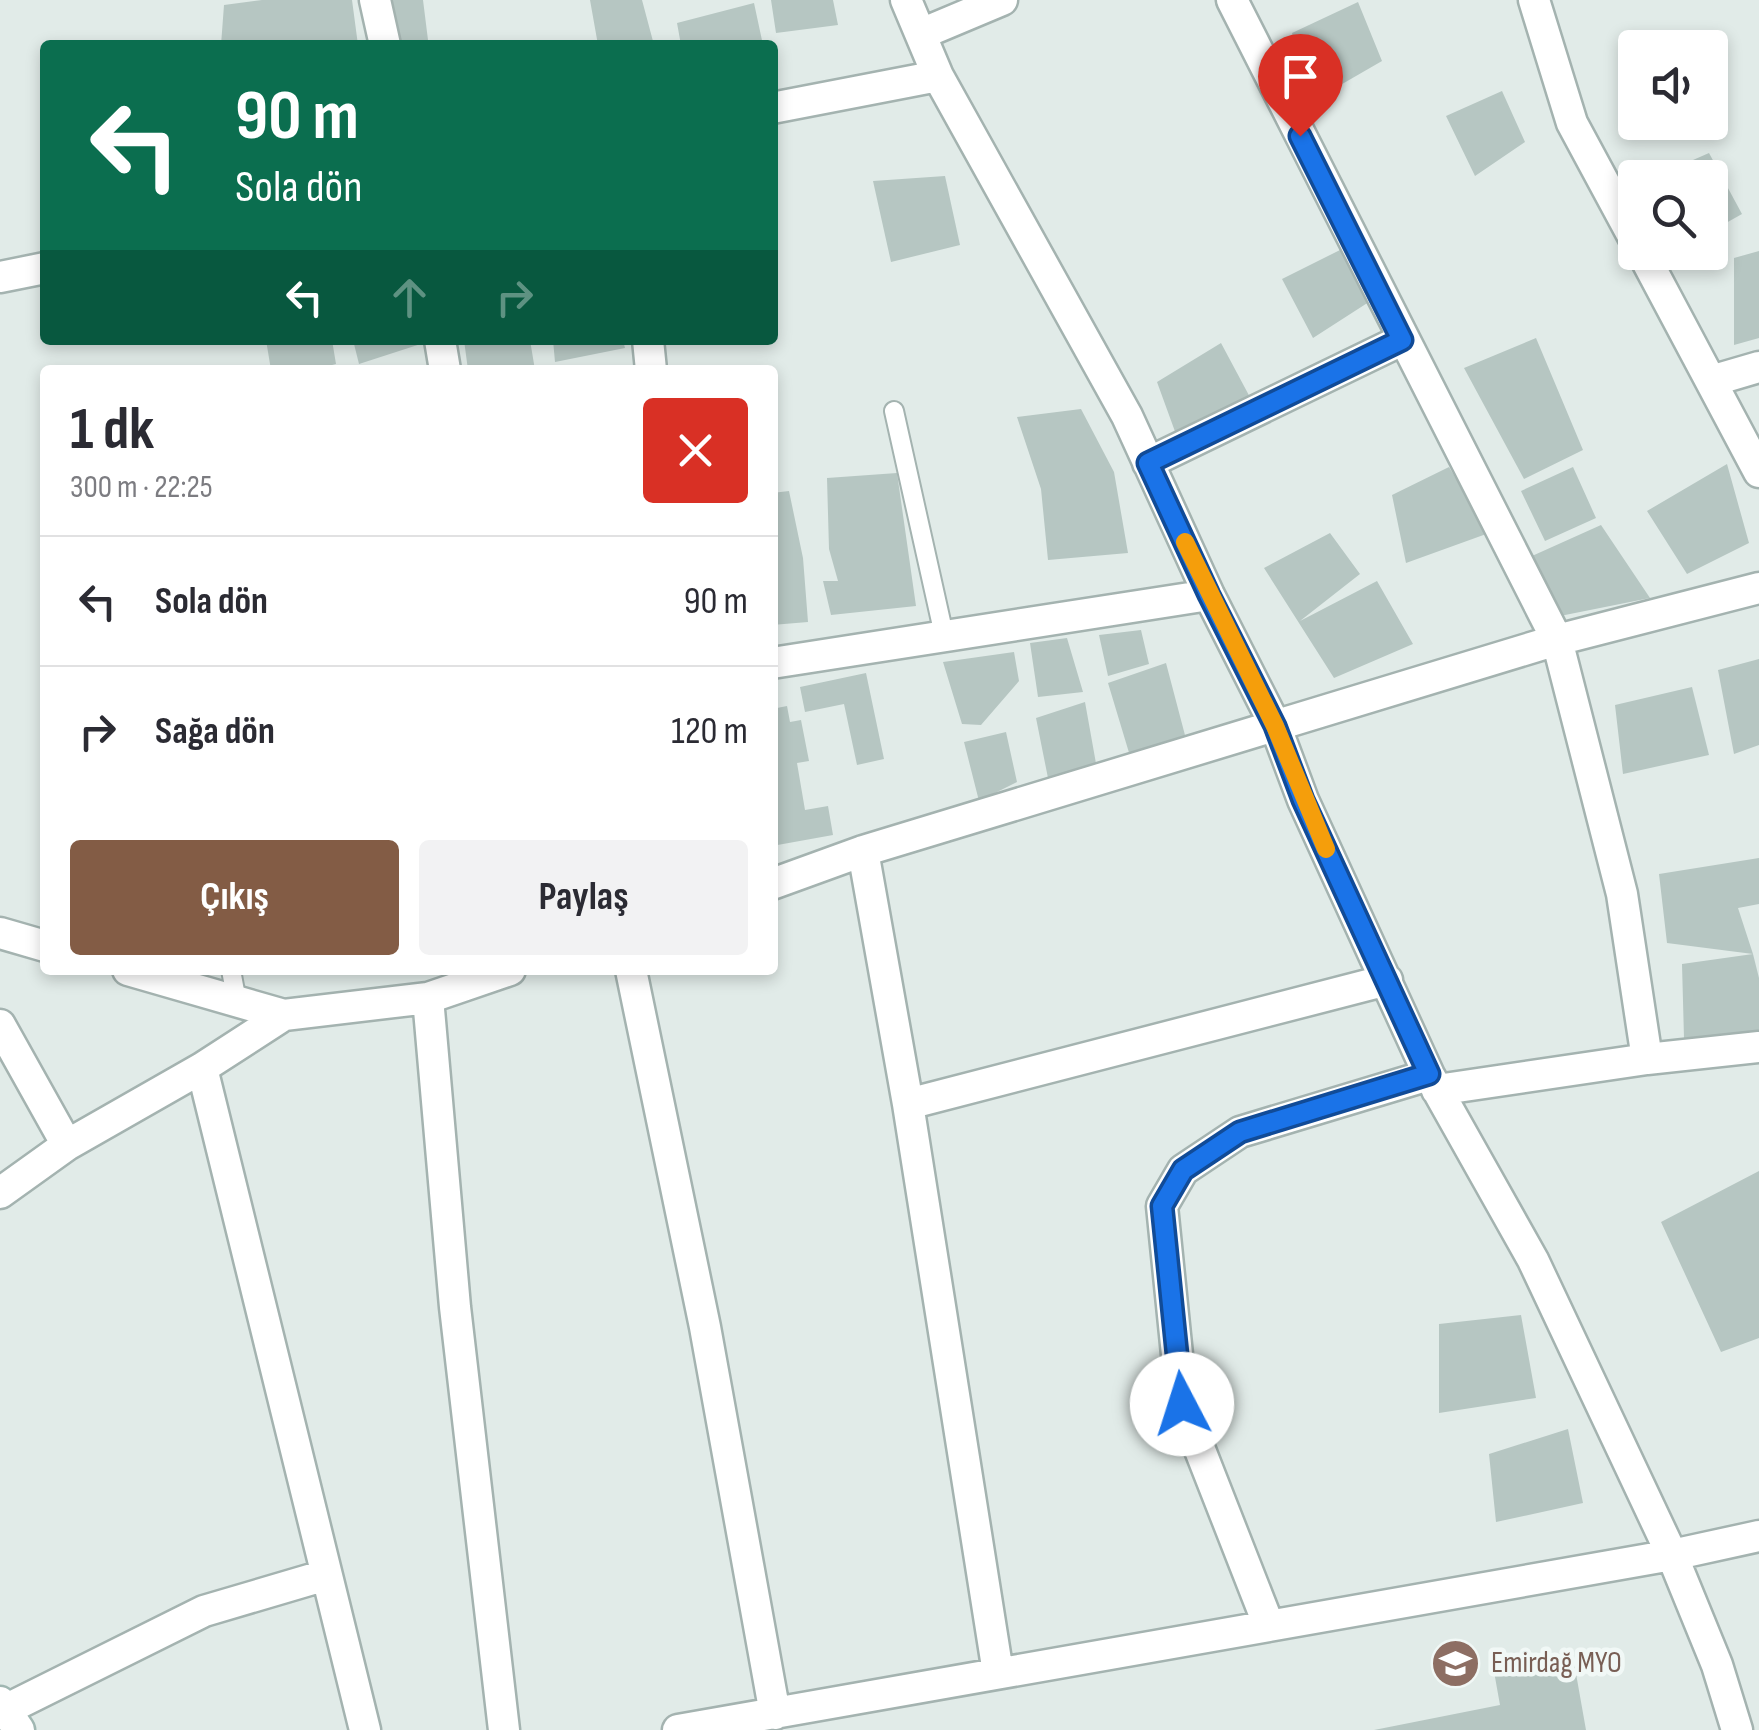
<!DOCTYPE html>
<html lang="tr">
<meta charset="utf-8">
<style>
body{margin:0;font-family:"Sofia Sans Condensed",sans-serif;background:#f2f2f3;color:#2b2b33;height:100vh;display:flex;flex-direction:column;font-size:38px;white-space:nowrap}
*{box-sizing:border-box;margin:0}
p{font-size:32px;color:#7c7c81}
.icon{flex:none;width:55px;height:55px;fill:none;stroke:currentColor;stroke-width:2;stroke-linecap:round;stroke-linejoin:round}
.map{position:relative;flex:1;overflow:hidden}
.panel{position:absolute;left:40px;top:365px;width:738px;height:610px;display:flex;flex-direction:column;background:#fff;border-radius:10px;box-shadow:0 5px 15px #0003}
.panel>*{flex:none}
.banner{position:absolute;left:40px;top:40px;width:738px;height:305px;border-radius:10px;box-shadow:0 5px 15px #0003;background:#0b6e4f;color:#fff;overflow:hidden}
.tools{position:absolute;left:1618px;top:30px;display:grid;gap:20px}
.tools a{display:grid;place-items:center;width:110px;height:110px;border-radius:10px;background:#fff;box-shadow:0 5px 15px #0003;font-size:50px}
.pin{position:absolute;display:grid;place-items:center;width:85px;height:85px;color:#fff;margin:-102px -42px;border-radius:50% 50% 50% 0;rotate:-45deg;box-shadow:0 0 10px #0007}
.pin .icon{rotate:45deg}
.me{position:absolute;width:110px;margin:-55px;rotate:355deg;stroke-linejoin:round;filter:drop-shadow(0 0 8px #0008)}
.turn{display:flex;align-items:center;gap:35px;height:210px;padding:0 30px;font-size:45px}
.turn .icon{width:130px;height:130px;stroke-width:2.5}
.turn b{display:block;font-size:70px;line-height:85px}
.lanes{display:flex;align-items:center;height:95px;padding:0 30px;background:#0003;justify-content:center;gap:50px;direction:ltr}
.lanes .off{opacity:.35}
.round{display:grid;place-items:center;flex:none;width:105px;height:105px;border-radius:10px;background:#f2f2f3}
.headline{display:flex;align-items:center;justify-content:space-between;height:170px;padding:0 30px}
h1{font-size:60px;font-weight:700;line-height:75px}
.cta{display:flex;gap:20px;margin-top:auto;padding:20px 30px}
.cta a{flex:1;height:115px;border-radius:10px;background:#835c45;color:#fff;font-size:40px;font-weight:700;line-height:115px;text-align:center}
.cta a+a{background:#f2f2f3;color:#2b2b33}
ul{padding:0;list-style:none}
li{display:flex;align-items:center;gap:30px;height:130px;padding:0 30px;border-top:2px solid #e1e1e2}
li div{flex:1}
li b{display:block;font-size:38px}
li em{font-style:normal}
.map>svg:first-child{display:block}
.building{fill:#b6c6c2}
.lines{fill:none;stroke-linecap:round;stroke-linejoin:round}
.lane-casing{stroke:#a4b3b0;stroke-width:22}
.street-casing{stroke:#a4b3b0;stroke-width:35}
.secondary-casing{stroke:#a0b7b2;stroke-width:35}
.lane{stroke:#fff;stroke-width:18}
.street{stroke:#fff;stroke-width:30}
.secondary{stroke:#fff;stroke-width:30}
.route-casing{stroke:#114b97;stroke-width:25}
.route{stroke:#1a73e8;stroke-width:18}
.slow{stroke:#f59e0b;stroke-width:18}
.labels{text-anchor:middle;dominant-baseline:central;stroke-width:9;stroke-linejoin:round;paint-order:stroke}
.education-label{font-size:30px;fill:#785e54;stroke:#f1f8f6;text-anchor:start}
</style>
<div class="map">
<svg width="1759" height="1730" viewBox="0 0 1759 1730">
<rect width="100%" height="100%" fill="#e1ebe8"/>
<path class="building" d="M262,0H352L358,45H221L224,5Z
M390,0H423L428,40L396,44Z
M590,0H642L654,45H598Z
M771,0H833L838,25L776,33Z
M1358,2L1382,61L1311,102L1292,33Z
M754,3L763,45H681L677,23Z
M1502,91L1525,142L1475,176L1446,116Z
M1709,153L1742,214L1710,232V178H1652Z
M945,176L960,245L891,262L873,181Z
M1342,249L1372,300L1313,338L1282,279Z
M1759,251V338L1734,345V258Z
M1536,338L1583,450L1524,479L1464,368Z
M266,340H332L336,364L313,370H271Z
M353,340H429L430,341L359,364Z
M464,340H530L535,370H468Z
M553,340H623L625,348L555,362Z
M1221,343L1252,401L1177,437L1157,382Z
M1081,409L1114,472L1128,553L1048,560L1041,489L1017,417Z
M1727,464L1749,543L1687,574L1647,511Z
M1449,467L1489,533L1406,563L1392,495Z
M1573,467L1596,518L1545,541L1521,491Z
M897,473L916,606L831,615L823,581H838L829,549L827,478Z
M789,491L803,558L808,622L772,625V493Z
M1601,525L1650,598L1560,616L1532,556Z
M1330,533L1360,574L1300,621L1377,581L1413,644L1334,678L1264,568Z
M1141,630L1149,664L1108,676L1099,635Z
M1067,638L1083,692L1038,697L1030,643Z
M1014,652L1019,681L981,725L962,724L943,662Z
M1759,659V745L1734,754L1718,670Z
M1166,663L1186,739L1130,756L1108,683Z
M866,673L884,759L857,765L844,704L805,712L800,687Z
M1692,687L1709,755L1623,774L1615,705Z
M1085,702L1097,769L1049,783L1036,718Z
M787,706L790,722L801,720L809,761L797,763L805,810L828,806L833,835L772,846V709Z
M1006,732L1017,782L979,801L964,742Z
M1759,858V904L1738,908L1753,954L1759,978V1031L1684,1038L1682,964L1753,954L1667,943L1659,874Z
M1759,1171V1338L1721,1352L1661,1222Z
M1521,1315L1536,1398L1439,1413V1324Z
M1568,1429L1583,1503L1496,1522L1489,1454Z
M1572,1651L1586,1730H1374L1500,1705L1493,1666Z"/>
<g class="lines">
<defs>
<path id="lane" d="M894,411L944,635
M231,970L237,1002"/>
<path id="street" d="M375,0L385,45
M906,0L938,76L1127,416L1209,595L1275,725L1303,800L1429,1075L1533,1260L1672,1555L1717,1665L1737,1730
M1232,0L1557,640L1622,894L1647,1059
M1534,0L1572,123L1635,240
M921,34L1002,0
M772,108L938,76
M1642,252L1759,472
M0,277L45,268
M440,340L445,370
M648,340L651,370
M1711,381L1759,367
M1148,463L1402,340
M772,663L1209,595
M863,851L908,1104L998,1673
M772,884L863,851L1557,640L1759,588
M0,933L45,946
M128,970L284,1015
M631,970L705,1327L775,1714
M428,998L455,1307L504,1730
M0,1025L67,1145
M202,1068L365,1730
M1437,1090L1647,1059L1759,1047
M908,1104L1387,980
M0,1193L67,1145L202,1068L284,1015L428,998L510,970
M1269,1626L1182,1404L1162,1206L1183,1170L1240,1132L1429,1075
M5,1710L204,1611L326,1575
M678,1730L1672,1555L1759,1536"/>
<path id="secondary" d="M0,1702L19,1730"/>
</defs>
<use href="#lane" class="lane-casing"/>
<use href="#street" class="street-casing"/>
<use href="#secondary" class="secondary-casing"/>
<use href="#lane" class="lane"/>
<use href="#street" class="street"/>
<use href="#secondary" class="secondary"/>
</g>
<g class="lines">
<defs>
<path id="route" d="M1182,1404L1162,1206L1183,1170L1240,1132L1429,1074L1303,800L1275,726L1209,595L1148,463L1402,340L1300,136"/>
</defs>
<use href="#route" class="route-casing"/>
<use href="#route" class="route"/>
<path class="slow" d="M1185,542L1275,726L1326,849"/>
</g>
<defs>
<symbol id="university-disc" viewBox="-11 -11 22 22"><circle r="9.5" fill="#8d6e63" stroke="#f1f8f6"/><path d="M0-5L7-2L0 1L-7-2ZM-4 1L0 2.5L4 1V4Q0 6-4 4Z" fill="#fff"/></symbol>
</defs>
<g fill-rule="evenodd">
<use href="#university-disc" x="1428" y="1636" width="55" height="55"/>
</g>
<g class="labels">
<g class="education-label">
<text x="1491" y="1663">Emirdağ MYO</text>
</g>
</g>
</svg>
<div class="tools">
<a><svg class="icon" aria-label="sound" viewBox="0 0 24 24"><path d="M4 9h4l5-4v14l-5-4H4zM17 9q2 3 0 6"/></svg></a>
<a><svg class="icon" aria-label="search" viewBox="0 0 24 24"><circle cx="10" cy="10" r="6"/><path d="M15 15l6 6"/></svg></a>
</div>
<div class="pin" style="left:1300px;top:136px;background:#d93025"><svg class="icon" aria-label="arrive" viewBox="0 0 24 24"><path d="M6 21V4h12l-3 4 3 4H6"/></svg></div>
<svg class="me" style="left:1182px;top:1404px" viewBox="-20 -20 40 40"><circle r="19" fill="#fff"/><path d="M0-13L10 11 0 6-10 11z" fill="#1a73e8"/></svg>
<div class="banner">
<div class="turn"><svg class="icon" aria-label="left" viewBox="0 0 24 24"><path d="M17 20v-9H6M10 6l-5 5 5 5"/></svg><div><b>90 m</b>Sola dön</div></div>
<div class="lanes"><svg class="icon" aria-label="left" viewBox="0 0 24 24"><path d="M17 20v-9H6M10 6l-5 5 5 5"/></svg><svg class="icon off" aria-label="ahead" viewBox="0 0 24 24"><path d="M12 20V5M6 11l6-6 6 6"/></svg><svg class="icon off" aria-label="right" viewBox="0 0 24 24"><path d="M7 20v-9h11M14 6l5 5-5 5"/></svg></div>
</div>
<section class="panel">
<div class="headline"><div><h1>1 dk</h1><p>300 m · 22:25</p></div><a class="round" style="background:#d93025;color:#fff"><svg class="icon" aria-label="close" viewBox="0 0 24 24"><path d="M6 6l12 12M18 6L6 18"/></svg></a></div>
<ul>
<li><svg class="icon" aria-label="left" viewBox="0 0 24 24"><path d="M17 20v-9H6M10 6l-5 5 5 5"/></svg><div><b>Sola dön</b></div><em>90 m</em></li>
<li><svg class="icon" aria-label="right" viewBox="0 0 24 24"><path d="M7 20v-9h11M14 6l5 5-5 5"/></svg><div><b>Sağa dön</b></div><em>120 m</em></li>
</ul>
<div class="cta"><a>Çıkış</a><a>Paylaş</a></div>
</section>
</div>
